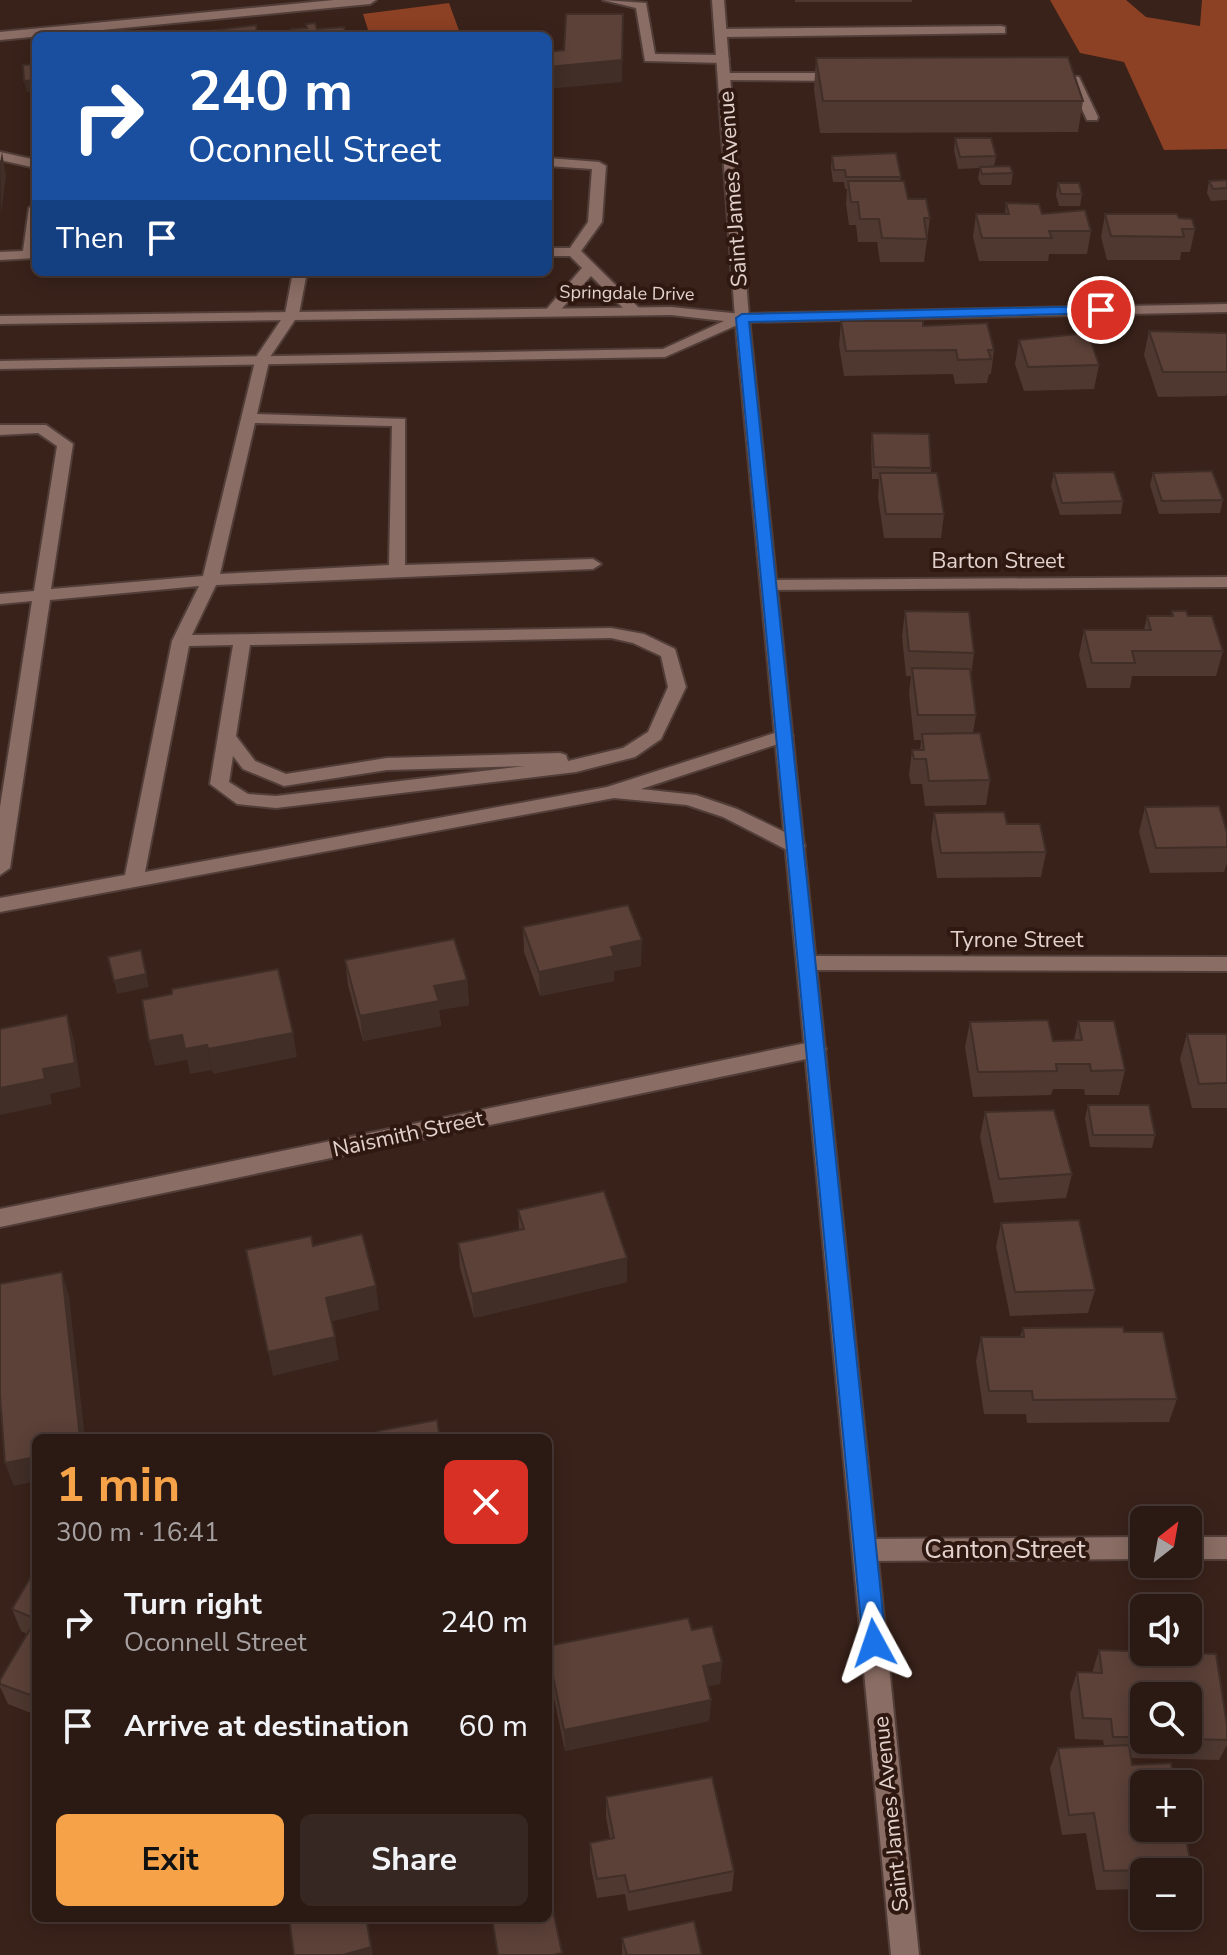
<!DOCTYPE html>
<meta charset="utf-8">
<style>
body{margin:0;font-family:"Nunito Sans",sans-serif;background:#372722;color:#f1f3f6;height:100vh;display:flex;flex-direction:column;font-size:30px;white-space:nowrap}
*{box-sizing:border-box;margin:0}
p{font-size:26px;color:#a6a1a0}
.icon{flex:none;width:44px;height:44px;fill:none;stroke:currentColor;stroke-width:2;stroke-linecap:round;stroke-linejoin:round}
.map{position:relative;flex:1;overflow:hidden}
.side{position:absolute;left:32px;top:1434px;width:520px;height:488px;display:flex;flex-direction:column;background:#2b1a14;border-radius:12px;box-shadow:0 4px 20px #0003,0 0 0 2px #473834}
.side>*{flex:none}
.guide{position:absolute;left:32px;top:32px;width:520px;height:244px;border-radius:12px;box-shadow:0 4px 20px #0003,0 0 0 2px #473834;background:#1a4fa0;color:#fff;overflow:hidden}
.needle{width:52px;rotate:31deg}
.buttons{position:absolute;left:1130px;top:1506px;display:grid;gap:16px}
.buttons a{display:grid;place-items:center;width:72px;height:72px;border-radius:12px;background:#2b1a14;box-shadow:0 4px 20px #0003,0 0 0 2px #473834;font-size:40px}
.pin{position:absolute;display:grid;place-items:center;width:68px;height:68px;color:#fff;margin:-34px;border:4px solid #fff;border-radius:50%;box-shadow:0 2px 8px #0007}
.me{position:absolute;width:88px;margin:-44px;rotate:355deg;stroke-linejoin:round;filter:drop-shadow(0 0 6px #0008)}
.turn{display:flex;align-items:center;gap:28px;height:168px;padding:0 24px;font-size:36px}
.turn .icon{width:104px;height:104px;stroke-width:2.5}
.turn b{display:block;font-size:56px;line-height:68px}
.then{display:flex;align-items:center;height:76px;padding:0 24px;background:#0003;gap:16px;font-size:30px}
.round{display:grid;place-items:center;flex:none;width:84px;height:84px;border-radius:12px;background:#372722}
.head{display:flex;align-items:center;justify-content:space-between;height:136px;padding:0 24px}
h1{font-size:48px;font-weight:700;line-height:60px;color:#f6a248}
.primary-button{display:flex;gap:16px;margin-top:auto;padding:16px 24px}
.primary-button a{flex:1;height:92px;border-radius:12px;background:#f6a248;color:#111;font-size:32px;font-weight:700;line-height:92px;text-align:center}
.primary-button a+a{background:#372722;color:#f1f3f6}
ul{padding:0;list-style:none}
li{display:flex;align-items:center;gap:24px;height:104px;padding:0 24px}
li div{flex:1}
li b{display:block;font-size:30px}
li em{font-style:normal}
.map>svg:first-child{display:block}
.forest{fill:#8c4024}
.lines{fill:none;stroke-linecap:round;stroke-linejoin:round}
.lane-casing{stroke:#523e38;stroke-width:4}
.street-casing{stroke:#523e38;stroke-width:4}
.secondary-casing{stroke:#523e38;stroke-width:4}
.lane{fill:#8a6d64;fill-rule:evenodd}
.street{fill:#8a6d64;fill-rule:evenodd}
.secondary{fill:#8a6d64;fill-rule:evenodd}
.wall{fill:#4e3830;fill-rule:evenodd}
.shaded-wall{fill:#402e27}
.building{fill:#5b4138;stroke:#402e27;stroke-width:2}
.route{fill:#1a73e8;stroke:#114b97;stroke-width:2}
.labels{text-anchor:middle;dominant-baseline:central;stroke-width:8;stroke-linejoin:round;paint-order:stroke}
.far-street-label{font-size:18px;fill:#e2d1cc;stroke:#2f1810}
.street-label{font-size:22px;fill:#e2d1cc;stroke:#2f1810}
.near-street-label{font-size:26px;fill:#e2d1cc;stroke:#2f1810}
</style>
<div class="map">
<svg width="1227" height="1955" viewBox="0 0 1227 1955">
<rect width="100%" height="100%" fill="#39221a"/>
<path class="forest" d="M1050,0H1126L1146,17L1200,26L1202,0H1227V149L1164,150L1124,62L1080,53Z
M449,3L461,36H370L363,14Z"/>
<g class="lines">
<defs>
<path id="lane" d="M603,0L646,3L655,54L723,55L729,59L723,63L645,61L636,8Z
M1001,26L1005,27V33L721,37L715,33L721,29Z
M724,73H840L846,77L840,81L720,80V74Z
M1060,75L1079,77L1098,117L1097,120H1087L1070,83L1056,82L1054,79Z
M0,152L36,160V168L0,160Z
M548,158L599,162L606,166L602,222L581,251L639,308V314H629L591,276L556,315L544,312L582,268L570,256H548V248H570L588,222L592,169L548,166Z
M36,204V258L0,260V252L23,251L29,208Z
M293,272H307L299,314L270,357L257,414L405,419V565L593,559L601,564L593,569L216,585L192,635L611,628L644,634L675,649L686,687L661,739L635,757L576,772L276,808L237,804L210,784L233,645L189,646L145,872L607,787L784,730L793,736L790,740L641,789L696,795L737,809L803,841L805,846L803,851H789L723,817L687,805L614,798L0,912V898L125,875L172,641L199,586L50,600L10,868L0,875V807L32,601L0,604V594L34,591L57,446L38,433L0,435V425H46L73,444L51,589L203,576L256,357L285,314ZM255,423L392,426L389,565L220,574ZM611,638L633,643L661,656L668,687L648,732L623,748L568,761L566,755L560,753L387,758L286,774L255,761L236,736L250,645ZM233,756L243,769L284,786L387,770L525,766L276,796L248,794L229,782Z"/>
<path id="street" d="M334,0H376L370,4L0,40V32Z
M1227,304V312L744,322L665,357L0,369V361L663,349L724,321L671,315L0,324V316L671,307L742,314Z
M1227,577V587L769,590L761,585L769,580Z
M807,956L1227,957V971L807,970L797,963Z
M816,1041L823,1044L826,1049L823,1054L816,1057L0,1227V1209Z
M1144,1537V1559L865,1561L856,1558L853,1550L856,1542L865,1539Z
M1188,1537H1227V1559H1188Z"/>
<path id="secondary" d="M712,0H724L749,318L919,1955H891L735,318Z"/>
</defs>
<use href="#lane" class="lane-casing"/>
<use href="#street" class="street-casing"/>
<use href="#secondary" class="secondary-casing"/>
<use href="#lane" class="lane"/>
<use href="#street" class="street"/>
<use href="#secondary" class="secondary"/>
</g>
<path class="wall" d="M795,0H912V2H795Z
M816,58L1083,101L1078,132L820,133L814,90Z
M955,138L996,156L994,167L1013,173L1011,185H981L978,179L980,168L958,169L954,150Z
M832,156L901,177L900,181L908,199L930,218L924,262H880L877,242H858L856,225H849L846,204L847,189H845L844,182H833L831,168Z
M1227,180V200L1211,201L1207,193L1209,181Z
M1058,183L1082,194L1080,206H1059L1056,195Z
M1006,203L1042,214L1091,231L1087,254H1049L1048,261H979L973,237L976,214H1005Z
M1105,214L1179,218L1195,229L1190,252H1181L1180,260H1107L1101,237Z
M841,321L923,326L994,350L991,374H989L987,383L955,384L953,374L844,376L839,345Z
M1149,331L1227,333V393L1226,396L1158,397L1144,355Z
M1019,340L1099,365L1094,389L1024,391L1015,364Z
M872,433L931,468V473L944,514L941,538H884L878,497L879,479H872L871,445Z
M1054,473L1123,501L1121,514L1060,515L1051,486Z
M1153,473L1223,500L1220,513L1159,514L1150,485Z
M905,611L974,653L971,676L976,715L973,733L990,780L986,805L925,806L922,784H911L909,775L912,750H920L921,740H914L909,693L911,676H906L902,636Z
M1172,611L1188,616L1223,651L1216,676H1132L1130,688H1087L1079,655L1084,630H1144L1147,616H1171Z
M1145,807L1227,832V863L1224,872L1150,873L1139,832Z
M934,813L1007,824L1046,852L1041,877L937,878L931,838Z
M523,927L641,966L614,971V981L540,996L524,952Z
M345,960L467,980L469,1005L439,1010L441,1026L363,1041L348,985Z
M1078,1021L1125,1070L1119,1095H1085L1084,1089H1053L1051,1095L973,1097L965,1047L970,1022L1053,1041L1074,1040Z
M1187,1034H1227V1108H1192L1180,1059Z
M1088,1105L1155,1135L1152,1148L1090,1147L1085,1118Z
M985,1112L1072,1174L1066,1198L994,1203L980,1137Z
M518,1210L627,1258V1282L474,1318L460,1268L458,1243L519,1230Z
M1001,1223L1095,1290L1088,1313L1010,1316L996,1247Z
M1023,1328L1124,1332L1177,1399L1169,1422L1027,1423L1026,1414H984L976,1361L981,1337H1020Z
M36,1568V1715L8,1704L0,1687V1680L27,1634L21,1631L12,1609Z
M692,1630L722,1662L720,1684L708,1686L711,1700L709,1721L565,1751L548,1669V1646Z
M1099,1650L1216,1654L1227,1725V1745L1219,1760L1131,1758L1132,1765L1171,1763L1175,1784H1144V1828H1184L1192,1869L1188,1877V1872H1144V1889L1096,1890L1086,1833L1062,1835L1050,1768L1058,1748L1104,1746L1103,1740L1075,1739L1070,1694L1077,1672L1092,1673ZM1144,1696H1188V1740H1144Z
M606,1797L734,1871L732,1891L628,1911L625,1894L597,1898L590,1863V1843L610,1839L606,1817Z
M622,1938L702,1955H622Z"/>
<path class="shaded-wall" d="M623,14L622,82L548,89V67Z
M36,80V91L27,92L24,81Z
M2,152L6,175L1,215L0,163Z
M554,177V200L548,203V215V180Z
M642,940L641,966L614,971V981L540,996L539,972L611,947Z
M146,974L149,987L117,994L114,981Z
M467,980L469,1005L439,1010L441,1026L363,1041L360,1016L434,986Z
M67,1015L74,1040L81,1087L50,1094L52,1104L0,1115V1088L43,1069Z
M293,1033L297,1057L213,1074L208,1049Z
M182,1035L207,1045L212,1070L190,1074L187,1060L155,1066L149,1041Z
M627,1258V1282L474,1318L472,1294Z
M62,1272L69,1296L85,1438H80Z
M376,1286L379,1310L330,1322L326,1298Z
M335,1337L339,1360L273,1376L268,1352Z
M36,1457V1481L14,1486L5,1463Z
M722,1662L720,1684L701,1688L703,1666Z
M711,1700L709,1721L565,1751L564,1730Z
M367,1918L373,1955H343Z"/>
<path class="building" d="M566,14H623L622,60L548,67V52L564,50Z
M315,23L317,29L344,27L347,36H293L291,29L307,28L306,24Z
M256,25L258,36H169Z
M1068,57L1083,101H823L816,58Z
M36,64V80L24,81L23,65Z
M955,138H991L996,156L960,157Z
M896,153L901,177H846L845,170H834L832,156Z
M1010,166L1013,173L982,174L980,167Z
M1227,180V188L1213,189L1209,181Z
M848,181H904L908,199H926L930,218H924L927,239L882,238L879,219H860L858,202H851Z
M1058,183H1079L1082,194H1061Z
M1006,203L1039,204L1042,214L1085,210L1091,231H1049L1052,238H982L976,214H1009Z
M1105,214H1177L1179,218L1192,219L1195,229H1182L1184,237L1111,236Z
M841,321H923V326L987,323L994,350H988L991,359L958,360L956,350L846,351Z
M1149,331L1227,333V372H1163Z
M1088,333L1099,365L1028,367L1019,340Z
M872,433L929,434L931,468L874,467Z
M1212,471L1223,500L1162,501L1153,473Z
M1114,472L1123,501L1062,503L1054,473Z
M880,473H937L944,514H886Z
M905,611L969,612L974,653L909,651Z
M1172,611H1186L1188,616H1212L1223,651H1132L1135,663H1092L1084,630H1151L1147,616H1173Z
M912,668L970,669L976,715H918Z
M980,733L990,780L929,781L926,759H914L912,750H924L922,734Z
M1219,806L1227,832V847L1156,848L1145,807Z
M1004,812L1007,824H1040L1046,852L941,853L934,813Z
M628,905L642,940L611,947L614,956L539,972L523,927Z
M454,939L467,980L434,986L439,1001L360,1016L345,960Z
M141,950L146,974L114,981L108,957Z
M278,969L293,1033L208,1049L207,1045L185,1049L182,1035L149,1041L142,1000L172,994V989Z
M67,1015L75,1063L43,1069L45,1079L0,1088V1029Z
M1048,1020L1053,1041L1082,1040L1078,1021H1114L1125,1070L1091,1071L1090,1064H1056L1057,1071L978,1072L970,1022Z
M1187,1034H1227V1083L1199,1084Z
M1088,1105H1149L1155,1135H1093Z
M1054,1110L1072,1174L999,1179L985,1112Z
M604,1191L627,1258L472,1294L458,1243L524,1229L518,1210Z
M1079,1220L1095,1290L1015,1292L1001,1223Z
M362,1234L376,1286L326,1298L335,1337L268,1352L246,1250L311,1236L313,1246Z
M62,1272L80,1438H36V1457L5,1463L0,1396V1284Z
M1123,1327L1124,1332H1163L1177,1399L1033,1400L1032,1391H989L981,1337H1024L1023,1328Z
M437,1420L440,1438H379L378,1431Z
M36,1568V1697L0,1684V1680L36,1619L12,1609Z
M688,1618L692,1630L712,1626L722,1662L703,1666L711,1700L564,1730L548,1652V1646Z
M1099,1650L1216,1654L1227,1725V1740L1188,1739V1696H1144V1737H1113L1111,1719L1083,1718L1077,1672L1102,1673Z
M1129,1745L1132,1765L1171,1763L1175,1784H1144V1828H1184L1192,1869L1104,1871L1094,1813L1069,1815L1058,1748Z
M712,1777L734,1871L629,1892L625,1875L597,1879L590,1843L614,1838L606,1797Z
M551,1901L562,1953L553,1955H498L492,1918H548V1902Z
M289,1918H366L371,1947L343,1955H294Z
M694,1921L702,1955H627L622,1938Z"/>
<path class="route" d="M1101,306L1107,310L1105,313L749,322L886,1643L882,1651L874,1654L866,1651L863,1643L736,318L742,314Z"/>
<g class="labels">
<g class="far-street-label">
<text transform="translate(627 293) rotate(1)">Springdale Drive</text>
</g>
<g class="street-label">
<text transform="translate(733 189) rotate(-94)">Saint James Avenue</text>
<text x="998" y="561">Barton Street</text>
<text x="1017" y="940">Tyrone Street</text>
<text transform="translate(408 1134) rotate(-12)">Naismith Street</text>
<text transform="translate(891 1814) rotate(-96)">Saint James Avenue</text>
</g>
<g class="near-street-label">
<text x="1005" y="1549">Canton Street</text>
</g>
</g>
</svg>
<div class="buttons">
<a><svg class="needle" viewBox="-14 -14 28 28"><path d="M0-13l5 13h-10z" fill="#e53935"/><path d="M0 13l5-13h-10z" fill="#a6a1a0"/></svg></a>
<a><svg class="icon" aria-label="sound" viewBox="0 0 24 24"><path d="M4 9h4l5-4v14l-5-4H4zM17 9q2 3 0 6"/></svg></a>
<a><svg class="icon" aria-label="search" viewBox="0 0 24 24"><circle cx="10" cy="10" r="6"/><path d="M15 15l6 6"/></svg></a>
<a>+</a>
<a>−</a>
</div>
<div class="pin" style="left:1101px;top:310px;background:#d93025"><svg class="icon" aria-label="arrive" viewBox="0 0 24 24"><path d="M6 21V4h12l-3 4 3 4H6"/></svg></div>
<svg class="me" style="left:874px;top:1643px" viewBox="-20 -20 40 40"><path d="M0-17L14 15 0 8-14 15z" fill="#1a73e8" stroke="#fff" stroke-width="4"/></svg>
<div class="guide">
<div class="turn"><svg class="icon" aria-label="right" viewBox="0 0 24 24"><path d="M7 20v-9h11M14 6l5 5-5 5"/></svg><div><b>240 m</b>Oconnell Street</div></div>
<div class="then">Then<svg class="icon" aria-label="arrive" viewBox="0 0 24 24"><path d="M6 21V4h12l-3 4 3 4H6"/></svg></div>
</div>
<section class="side">
<div class="head"><div><h1>1 min</h1><p>300 m · 16:41</p></div><a class="round" style="background:#d93025;color:#fff"><svg class="icon" aria-label="close" viewBox="0 0 24 24"><path d="M6 6l12 12M18 6L6 18"/></svg></a></div>
<ul>
<li><svg class="icon" aria-label="right" viewBox="0 0 24 24"><path d="M7 20v-9h11M14 6l5 5-5 5"/></svg><div><b>Turn right</b><p>Oconnell Street</p></div><em>240 m</em></li>
<li><svg class="icon" aria-label="arrive" viewBox="0 0 24 24"><path d="M6 21V4h12l-3 4 3 4H6"/></svg><div><b>Arrive at destination</b></div><em>60 m</em></li>
</ul>
<div class="primary-button"><a>Exit</a><a>Share</a></div>
</section>
</div>
